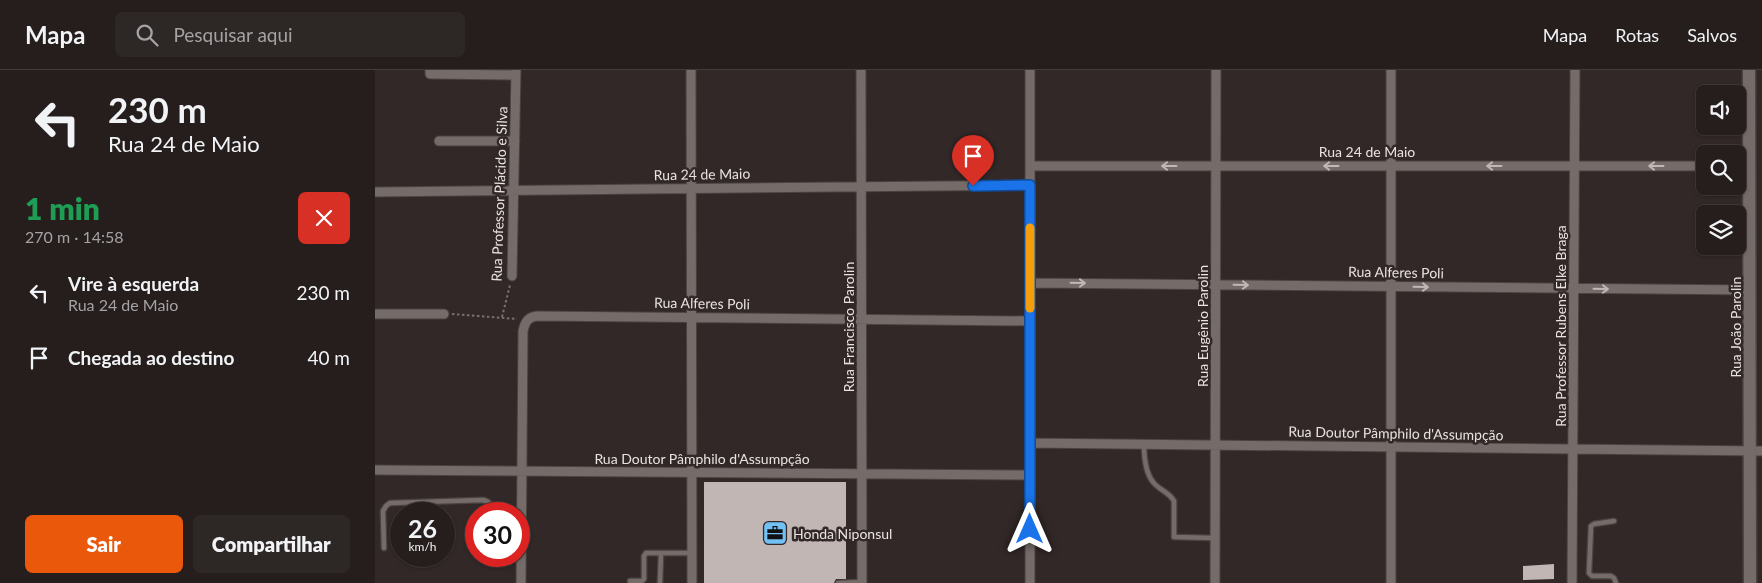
<!DOCTYPE html>
<html lang="pt">
<meta charset="utf-8">
<style>
body{margin:0;font-family:Lato,sans-serif;background:#2d2726;color:#f1f3f6;height:100vh;display:flex;flex-direction:column;font-size:19px;white-space:nowrap}
*{box-sizing:border-box;margin:0}
p{font-size:16px;color:#a3a2a4}
.icon{flex:none;width:28px;height:28px;fill:none;stroke:currentColor;stroke-width:2;stroke-linecap:round;stroke-linejoin:round}
.map{position:relative;flex:1;overflow:hidden}
.drawer{display:flex;flex-direction:column;background:#251e1d;width:375px}
.drawer>*{flex:none}
.banner{background:#251e1d;color:#f1f3f6;overflow:hidden}
.fabs{position:absolute;left:1321px;top:15px;display:grid;gap:10px}
.fabs a{display:grid;place-items:center;width:50px;height:50px;border-radius:8px;background:#251e1d;box-shadow:0 1px 4px #0004,0 0 0 1px #423c3b;font-size:25px}
.speed{position:absolute;left:15px;top:432px;display:flex;gap:10px;font-size:25px;font-weight:700;text-align:center}
.speed>*{display:grid;place-content:center;width:65px;height:65px;border-radius:50%;background:#251e1d;box-shadow:0 1px 4px #0004,0 0 0 1px #423c3b;line-height:1}
.speed small{font-size:12px;font-weight:400}
.speed .limit{border:8px solid #d22;background:#fff;color:#111}
.pin{position:absolute;display:grid;place-items:center;width:42px;height:42px;color:#fff;margin:-51px -21px;border-radius:50% 50% 50% 0;rotate:-45deg;box-shadow:0 0 5px #0007}
.pin .icon{rotate:45deg}
.me{position:absolute;width:55px;margin:-28px;rotate:0deg;stroke-linejoin:round;filter:drop-shadow(0 0 4px #0008)}
.turn{display:flex;align-items:center;gap:18px;height:105px;padding:0 25px;font-size:22px}
.turn .icon{width:65px;height:65px;stroke-width:2.5}
.turn b{display:block;font-size:35px;line-height:42px}
.round{display:grid;place-items:center;flex:none;width:52px;height:52px;border-radius:8px;background:#2d2726}
.overview{display:flex;align-items:center;justify-content:space-between;height:85px;padding:0 25px}
h1{font-size:30px;font-weight:800;line-height:38px;color:#1e9e55}
.cta{display:flex;gap:10px;margin-top:auto;padding:10px 25px}
.cta a{flex:1;height:58px;border-radius:8px;background:#ea580c;color:#fff;font-size:20px;font-weight:800;line-height:58px;text-align:center}
.cta a+a{background:#2d2726;color:#f1f3f6}
ul{padding:0;list-style:none}
li{display:flex;align-items:center;gap:15px;height:65px;padding:0 25px}
li div{flex:1}
li b{display:block;font-size:19px}
li em{font-style:normal}
header{display:flex;align-items:center;gap:30px;box-sizing:border-box;height:70px;padding:0 25px;background:#251e1d;border-bottom:1px solid #423c3b}
header strong{font-size:24px}
nav{display:flex;gap:28px;margin-inline-start:auto;font-size:18px}
.search{width:350px;height:45px;background:#2d2726;display:flex;align-items:center;gap:12px;box-sizing:border-box;padding:0 18px;border-radius:8px;color:#a3a2a4;font-size:19px}
main{display:flex;flex:1;min-height:0}
.map>svg:first-child{display:block}
.building{fill:#c1b6b4}
.lines{fill:none;stroke-linecap:round;stroke-linejoin:round}
.lane-casing{stroke:#4a4341;stroke-width:7}
.street-casing{stroke:#4a4341;stroke-width:11}
.secondary-casing{stroke:#4a4341;stroke-width:15}
.path{stroke:#797170;stroke-width:2;stroke-dasharray:2.5 2.5;stroke-linecap:butt}
.lane{stroke:#756b69;stroke-width:4.5}
.street{stroke:#756b69;stroke-width:9}
.secondary{stroke:#756b69;stroke-width:12}
.oneway{stroke:#c0b8b7}
.route-casing{stroke:#114b97;stroke-width:12}
.route{stroke:#1a73e8;stroke-width:9}
.slow{stroke:#f59e0b;stroke-width:9}
.labels{text-anchor:middle;dominant-baseline:central;stroke-width:5;stroke-linejoin:round;paint-order:stroke}
.street-label{font-size:14px;fill:#e8e2e1;stroke:#312827}
.poi-label{font-size:14px;fill:#e8e2e1;stroke:#312827;text-anchor:start}
</style>
<header>
<strong>Mapa</strong>
<div class="search"><svg class="icon" aria-label="search" viewBox="0 0 24 24"><circle cx="10" cy="10" r="6"/><path d="M15 15l6 6"/></svg>Pesquisar aqui</div>
<nav><a>Mapa</a><a>Rotas</a><a>Salvos</a></nav>
</header>
<main>
<section class="drawer">
<div class="banner">
<div class="turn"><svg class="icon" aria-label="left" viewBox="0 0 24 24"><path d="M17 20v-9H6M10 6l-5 5 5 5"/></svg><div><b>230 m</b>Rua 24 de Maio</div></div>
</div>
<div class="overview"><div><h1>1 min</h1><p>270 m · 14:58</p></div><a class="round" style="background:#d93025;color:#fff"><svg class="icon" aria-label="close" viewBox="0 0 24 24"><path d="M6 6l12 12M18 6L6 18"/></svg></a></div>
<ul>
<li><svg class="icon" aria-label="left" viewBox="0 0 24 24"><path d="M17 20v-9H6M10 6l-5 5 5 5"/></svg><div><b>Vire à esquerda</b><p>Rua 24 de Maio</p></div><em>230 m</em></li>
<li><svg class="icon" aria-label="arrive" viewBox="0 0 24 24"><path d="M6 21V4h12l-3 4 3 4H6"/></svg><div><b>Chegada ao destino</b></div><em>40 m</em></li>
</ul>
<div class="cta"><a>Sair</a><a>Compartilhar</a></div>
</section>
<div class="map">
<svg width="1387" height="513" viewBox="0 0 1387 513">
<rect width="100%" height="100%" fill="#312827"/>
<path class="building" d="M329,412H471V509H461L459,513H329Z
M1179,494V509L1148,510V496Z"/>
<g class="lines">
<defs>
<path id="lane" d="M769,374C769,386 770,402 778,412C784,420 794,422 799,431V467L840,468
M1239,451L1219,454L1216,456L1214,503L1217,506H1236L1239,508L1241,513
M9,478L8,441L11,436L15,433L108,430C116,432 117,436 120,444
M255,511H267L269,509V486L271,483H317
M285,512L286,483
M463,513L487,512"/>
<path id="street" d="M55,0V4L141,5
M316,0L317,513
M486,0L487,513
M64,71H140
M655,96H1330
M1362,96H1374
M0,122L655,115
M137,206L141,0
M655,213L1375,220
M0,244H69
M655,373L1387,381
M0,400L655,405
M146,513L148,261C150,252 153,247 162,246L655,251
M655,513V0
M840,513L841,0
M1016,513V0
M1197,513L1200,0"/>
<path id="secondary" d="M1374,0L1375,513"/>
</defs>
<use href="#lane" class="lane-casing"/>
<use href="#street" class="street-casing"/>
<use href="#secondary" class="secondary-casing"/>
<path class="path" d="M77,244L142,249
M127,247L135,215"/>
<use href="#lane" class="lane"/>
<use href="#street" class="street"/>
<use href="#secondary" class="secondary"/>
</g>
<defs><path id="oneway-shaft" d="M-6 0H5M1.5-3L5.5 0L1.5 3" fill="none" stroke-width="1.6" stroke-linecap="round" stroke-linejoin="round" transform="scale(1.25)"/></defs>
<g class="oneway">
<use href="#oneway-shaft" transform="translate(794 96) rotate(180)"/>
<use href="#oneway-shaft" transform="translate(956 96) rotate(-180)"/>
<use href="#oneway-shaft" transform="translate(1119 96) rotate(180)"/>
<use href="#oneway-shaft" transform="translate(1281 96) rotate(180)"/>
<use href="#oneway-shaft" transform="translate(703 213) rotate(1)"/>
<use href="#oneway-shaft" transform="translate(866 215) rotate(1)"/>
<use href="#oneway-shaft" transform="translate(1046 217) rotate(1)"/>
<use href="#oneway-shaft" transform="translate(1226 219) rotate(1)"/>
</g>
<g class="lines">
<defs>
<path id="route" d="M598,116L655,115V459"/>
</defs>
<use href="#route" class="route-casing"/>
<use href="#route" class="route"/>
<path class="slow" d="M655,158V238"/>
</g>
<defs>
<symbol id="office-square" viewBox="-11 -11 22 22"><rect x="-9" y="-9" width="18" height="18" rx="4" fill="#71c1f5" stroke="#312827"/><path d="M-6-3h4V-5.5h4V-3h4V5H-6ZM-1-4.5V-3h2v-1.5ZM-6 0V1H6V0Z" fill="#111"/></symbol>
</defs>
<g fill-rule="evenodd">
<use href="#office-square" x="386" y="449" width="28" height="28"/>
</g>
<g class="labels">
<g class="street-label">
<text x="992" y="81">Rua 24 de Maio</text>
<text transform="translate(327 104) rotate(-1)">Rua 24 de Maio</text>
<text transform="translate(124 124) rotate(-88)">Rua Professor Plácido e Silva</text>
<text transform="translate(1021 202) rotate(1)">Rua Alferes Poli</text>
<text transform="translate(327 233) rotate(1)">Rua Alferes Poli</text>
<text transform="translate(827 256) rotate(-90)">Rua Eugênio Parolin</text>
<text transform="translate(1185 256) rotate(-90)">Rua Professor Rubens Elke Braga</text>
<text transform="translate(473 257) rotate(-90)">Rua Francisco Parolin</text>
<text transform="translate(1360 257) rotate(-90)">Rua João Parolin</text>
<text transform="translate(1021 363) rotate(1)">Rua Doutor Pâmphilo d'Assumpção</text>
<text x="327" y="388">Rua Doutor Pâmphilo d'Assumpção</text>
</g>
<g class="poi-label">
<text x="418" y="463">Honda Niponsul</text>
</g>
</g>
</svg>
<div class="fabs">
<a><svg class="icon" aria-label="sound" viewBox="0 0 24 24"><path d="M4 9h4l5-4v14l-5-4H4zM17 9q2 3 0 6"/></svg></a>
<a><svg class="icon" aria-label="search" viewBox="0 0 24 24"><circle cx="10" cy="10" r="6"/><path d="M15 15l6 6"/></svg></a>
<a><svg class="icon" aria-label="layers" viewBox="0 0 24 24"><path d="M12 4l9 5-9 5-9-5zM3 14l9 5 9-5"/></svg></a>
</div>
<div class="speed"><div>26<small>km/h</small></div><div class="limit">30</div></div>
<div class="pin" style="left:598px;top:116px;background:#d93025"><svg class="icon" aria-label="arrive" viewBox="0 0 24 24"><path d="M6 21V4h12l-3 4 3 4H6"/></svg></div>
<svg class="me" style="left:655px;top:459px" viewBox="-20 -20 40 40"><path d="M0-17L14 15 0 8-14 15z" fill="#1a73e8" stroke="#fff" stroke-width="4"/></svg>
</div>
</main>
